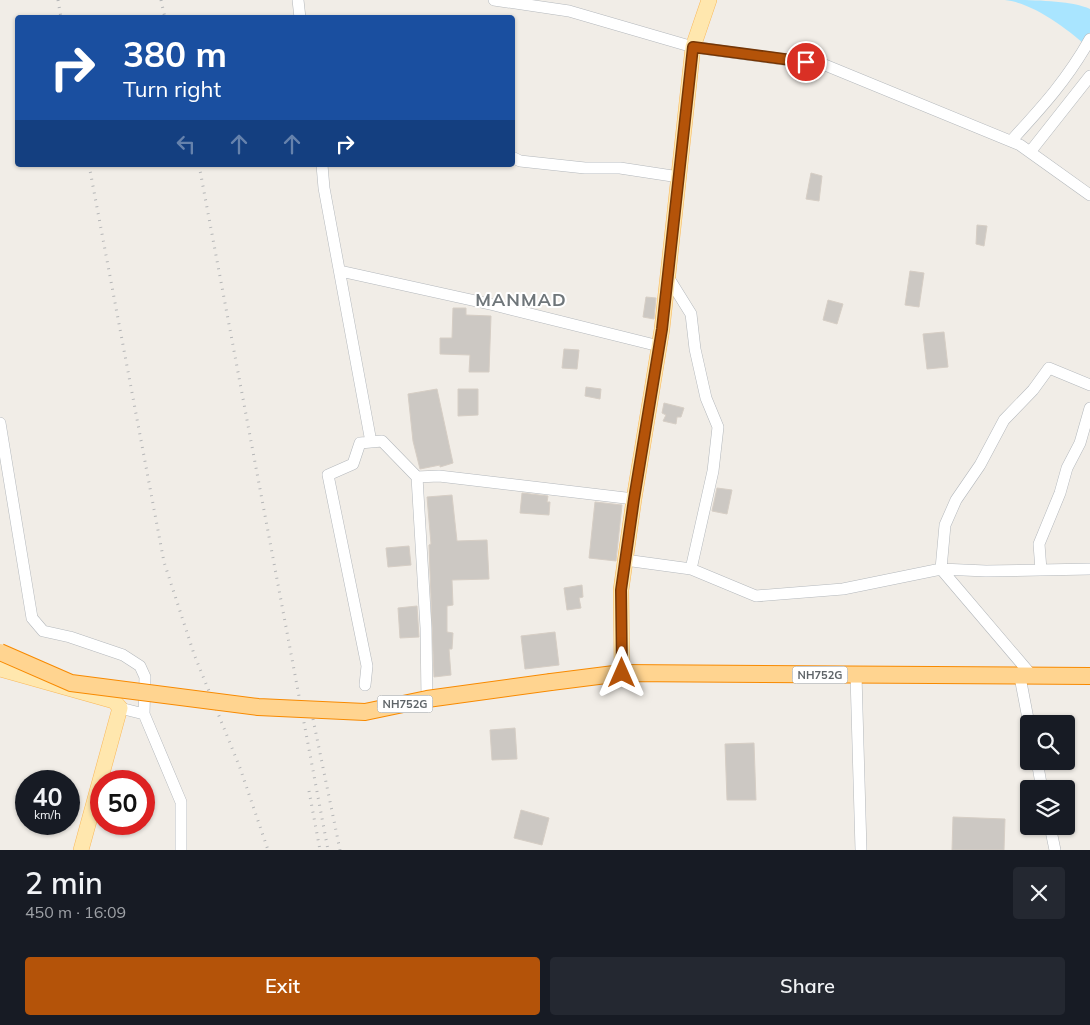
<!DOCTYPE html>
<meta charset="utf-8">
<style>
body{margin:0;font-family:Mulish,sans-serif;background:#242831;color:#f1f3f6;height:100vh;display:flex;flex-direction:column;font-size:19px;white-space:nowrap}
*{box-sizing:border-box;margin:0}
p{font-size:16px;color:#9ea1a6}
.icon{flex:none;width:28px;height:28px;fill:none;stroke:currentColor;stroke-width:2;stroke-linecap:round;stroke-linejoin:round}
.map{position:relative;height:850px;overflow:hidden}
.details{display:flex;flex-direction:column;background:#171b24;flex:1}
.details>*{flex:none}
.guide{position:absolute;left:15px;top:15px;width:500px;height:152px;border-radius:5px;box-shadow:0 1px 4px #0004;background:#1a4fa0;color:#fff;overflow:hidden}
.fabs{position:absolute;left:1020px;top:715px;display:grid;gap:10px}
.fabs a{display:grid;place-items:center;width:55px;height:55px;border-radius:5px;background:#171b24;box-shadow:0 1px 4px #0004;font-size:25px}
.speed{position:absolute;left:15px;top:770px;display:flex;gap:10px;font-size:25px;font-weight:700;text-align:center}
.speed>*{display:grid;place-content:center;width:65px;height:65px;border-radius:50%;background:#171b24;box-shadow:0 1px 4px #0004;line-height:1}
.speed small{font-size:12px;font-weight:400}
.speed .limit{border:8px solid #d22;background:#fff;color:#111}
.pin{position:absolute;display:grid;place-items:center;width:42px;height:42px;color:#fff;margin:-21px;border:2px solid #fff;border-radius:50%;box-shadow:0 1px 5px #0007}
.me{position:absolute;width:55px;margin:-28px;rotate:0deg;stroke-linejoin:round;filter:drop-shadow(0 0 4px #0008)}
.turn{display:flex;align-items:center;gap:18px;height:105px;padding:0 25px;font-size:22px}
.turn .icon{width:65px;height:65px;stroke-width:2.5}
.turn b{display:block;font-size:35px;line-height:42px}
.lanes{display:flex;align-items:center;height:48px;padding:0 25px;background:#0003;justify-content:center;gap:25px;direction:ltr}
.lanes .off{opacity:.35}
.round{display:grid;place-items:center;flex:none;width:52px;height:52px;border-radius:5px;background:#242831}
.headline{display:flex;align-items:center;justify-content:space-between;height:85px;padding:0 25px}
h1{font-size:30px;font-weight:600;line-height:38px}
.action{display:flex;gap:10px;margin-top:auto;padding:10px 25px}
.action a{flex:1;height:58px;border-radius:5px;background:#b45309;color:#fff;font-size:20px;font-weight:600;line-height:58px;text-align:center}
.action a+a{background:#242831;color:#f1f3f6}
.map>svg:first-child{display:block}
.water{fill:#a9e5ff}
.building{fill:#ccc8c3;stroke:#d6cec5}
.lines{fill:none;stroke-linecap:round;stroke-linejoin:round}
.minor-casing{stroke:#b4b8bc;stroke-width:12}
.major-casing{stroke:#f9b758;stroke-width:16}
.highway-casing{stroke:#f88a00;stroke-width:18}
.minor{stroke:#fff;stroke-width:11}
.major{stroke:#ffe7ae;stroke-width:15}
.highway{stroke:#ffd490;stroke-width:16}
.rail{stroke:#b5b6b7;stroke-width:3;stroke-dasharray:1 6;stroke-linecap:butt}
.highway-bridge-casing{stroke:#f88a00;stroke-width:18;stroke-linecap:butt}
.highway-bridge{stroke:#ffd490;stroke-width:16}
.route-casing{stroke:#753606;stroke-width:12}
.route{stroke:#b45309;stroke-width:9}
.labels{text-anchor:middle;dominant-baseline:central;stroke-width:4;stroke-linejoin:round;paint-order:stroke}
.shield{fill:#fff;stroke:#8e9295;stroke-width:1}
.shield-label{font-size:11px;font-weight:bold;fill:#5e6468}
.district-label{font-size:18px;font-weight:bold;letter-spacing:1px;fill:#6f767a;stroke:#fff}
</style>
<div class="map">
<svg width="1090" height="850" viewBox="0 0 1090 850">
<rect width="100%" height="100%" fill="#f1ede7"/>
<path class="water" d="M1005,0C1028,0 1071,0 1090,9V49C1069,30 1034,3 1005,0Z"/>
<path class="building" d="M811,173L822,176L819,201L806,199Z
M977,225L987,226L984,246L976,244Z
M910,271L924,273L919,307L905,305Z
M646,297L656,298L654,319L643,317Z
M828,300L843,304L837,324L823,320Z
M453,308H466V315L491,316L489,372H469L470,355L440,354V338H452Z
M944,332L948,367L927,369L923,334Z
M564,349L579,350L577,369L562,368Z
M586,387L601,389L600,399L585,396Z
M437,389L453,463L440,467V465L420,469L413,441L408,394Z
M458,389H478V415L458,416Z
M664,403L684,408L681,417H677L676,424L663,421L666,415L662,413Z
M717,488L732,490L727,514L712,511Z
M522,493L548,496L547,502H550L549,515L520,513Z
M452,495L457,541L487,540L489,579L452,580L453,605L447,606V632L453,633L452,649H449L451,675L434,677L429,545L431,544L427,497Z
M595,502L622,505L616,561L589,558Z
M409,546L411,565L388,567L386,548Z
M582,585L583,597L579,598L581,608L567,610L564,588Z
M417,606L419,637L400,638L398,608Z
M555,632L559,665L525,669L521,636Z
M515,728L517,759L492,760L490,730Z
M754,743L756,800H727L725,744Z
M521,810L549,818L542,845L514,838Z
M953,817L1005,819L1004,850H952Z"/>
<g class="lines">
<defs>
<path id="minor" d="M298,0L300,18
M494,0L569,11L693,47L825,65L1020,145L1090,195
M1011,141C1042,107 1067,80 1090,39
M1030,152L1090,76
M512,157L520,161L585,168H620L679,177
M322,165L324,188L371,442
M340,271L494,305L659,346
M1090,385L1049,368L1033,390L1004,420L980,465L956,500L945,525L941,569L986,571L1090,569
M0,423L32,618L43,631L70,637L123,655L140,666L145,677L144,714
M625,560L691,569L713,471L718,427L706,398L695,349L691,314L668,277
M691,569L756,596L843,589L941,569L1033,677
M1041,570L1039,544L1060,493L1067,468L1080,443L1090,408
M856,675L861,850
M1020,677L1029,724
M365,685L367,666L328,475L353,464L360,443L382,441L417,477
M427,699L426,628L417,477L439,476L634,499
M120,708L144,714L181,802V850
M1037,761L1042,789
M1050,826L1055,850"/>
<path id="major" d="M0,669L114,701L120,708L81,850
M622,673L621,590L634,499L662,329L693,47L709,0"/>
<path id="highway" d="M551,682L622,673L1090,676"/>
</defs>
<use href="#minor" class="minor-casing"/>
<use href="#major" class="major-casing"/>
<use href="#highway" class="highway-casing"/>
<use href="#minor" class="minor"/>
<use href="#major" class="major"/>
<use href="#highway" class="highway"/>
<path class="rail" d="M58,0L61,18
M161,0L165,18
M89,165L164,562L194,654L240,768L268,850
M199,165L328,850
M313,719L340,850
M309,791L320,850"/>
<defs>
<path id="highway-bridge" d="M0,652L71,683L258,707L365,712L427,699L551,682"/>
</defs>
<use href="#highway-bridge" class="highway-bridge-casing"/>
<use href="#highway-bridge" class="highway-bridge"/>
</g>
<g class="lines">
<defs>
<path id="route" d="M622,673L621,590L634,499L662,329L693,47L806,62"/>
</defs>
<use href="#route" class="route-casing"/>
<use href="#route" class="route"/>
</g>
<g class="labels">
<g class="shield">
<rect x="792.5" y="666.5" width="55" height="17" rx="4"/>
<rect x="377.5" y="695.5" width="55" height="17" rx="4"/>
</g>
<g class="shield-label">
<text x="820" y="675">NH752G</text>
<text x="405" y="704">NH752G</text>
</g>
<g class="district-label">
<text x="521" y="299">MANMAD</text>
</g>
</g>
</svg>
<div class="fabs">
<a><svg class="icon" aria-label="search" viewBox="0 0 24 24"><circle cx="10" cy="10" r="6"/><path d="M15 15l6 6"/></svg></a>
<a><svg class="icon" aria-label="layers" viewBox="0 0 24 24"><path d="M12 4l9 5-9 5-9-5zM3 14l9 5 9-5"/></svg></a>
</div>
<div class="speed"><div>40<small>km/h</small></div><div class="limit">50</div></div>
<div class="pin" style="left:806px;top:62px;background:#d93025"><svg class="icon" aria-label="arrive" viewBox="0 0 24 24"><path d="M6 21V4h12l-3 4 3 4H6"/></svg></div>
<svg class="me" style="left:622px;top:673px" viewBox="-20 -20 40 40"><path d="M0-17L14 15 0 8-14 15z" fill="#b45309" stroke="#fff" stroke-width="4"/></svg>
<div class="guide">
<div class="turn"><svg class="icon" aria-label="right" viewBox="0 0 24 24"><path d="M7 20v-9h11M14 6l5 5-5 5"/></svg><div><b>380 m</b>Turn right</div></div>
<div class="lanes"><svg class="icon off" aria-label="left" viewBox="0 0 24 24"><path d="M17 20v-9H6M10 6l-5 5 5 5"/></svg><svg class="icon off" aria-label="ahead" viewBox="0 0 24 24"><path d="M12 20V5M6 11l6-6 6 6"/></svg><svg class="icon off" aria-label="ahead" viewBox="0 0 24 24"><path d="M12 20V5M6 11l6-6 6 6"/></svg><svg class="icon" aria-label="right" viewBox="0 0 24 24"><path d="M7 20v-9h11M14 6l5 5-5 5"/></svg></div>
</div>
</div>
<section class="details">
<div class="headline"><div><h1>2 min</h1><p>450 m · 16:09</p></div><a class="round"><svg class="icon" aria-label="close" viewBox="0 0 24 24"><path d="M6 6l12 12M18 6L6 18"/></svg></a></div>
<div class="action"><a>Exit</a><a>Share</a></div>
</section>
